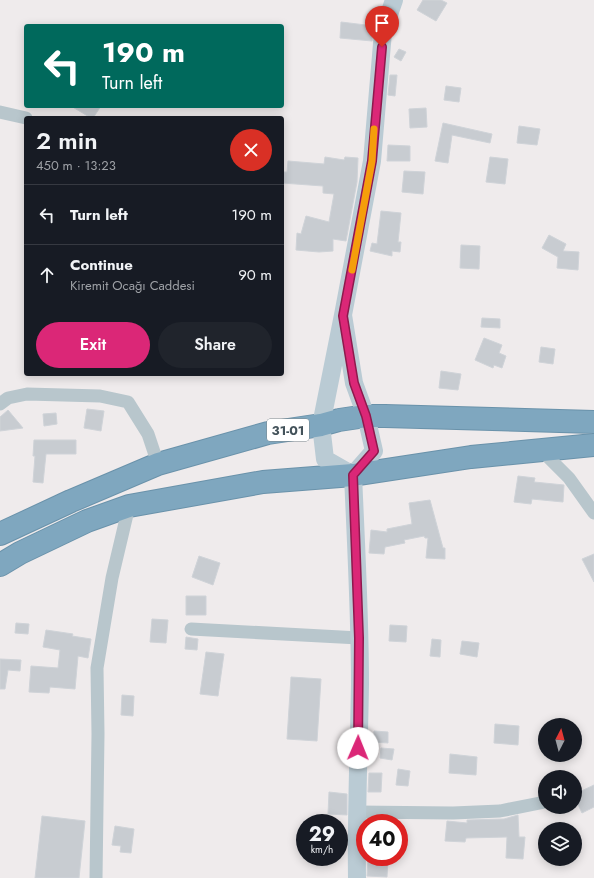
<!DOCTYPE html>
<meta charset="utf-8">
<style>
body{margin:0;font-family:Jost,sans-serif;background:#20242c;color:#f1f3f6;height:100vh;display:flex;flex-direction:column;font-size:15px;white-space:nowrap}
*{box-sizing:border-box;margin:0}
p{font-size:13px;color:#9ea1a6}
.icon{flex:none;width:22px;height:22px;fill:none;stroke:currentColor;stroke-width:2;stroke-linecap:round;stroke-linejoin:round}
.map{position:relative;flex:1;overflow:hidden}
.sheet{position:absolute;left:24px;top:116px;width:260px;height:260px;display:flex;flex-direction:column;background:#171b24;border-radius:4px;box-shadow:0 2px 10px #0003}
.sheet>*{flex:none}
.guide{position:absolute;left:24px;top:24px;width:260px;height:84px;border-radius:4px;box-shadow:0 2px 10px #0003;background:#00695c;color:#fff;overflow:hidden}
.needle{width:26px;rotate:6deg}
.buttons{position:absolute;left:538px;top:718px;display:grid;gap:8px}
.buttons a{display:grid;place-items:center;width:44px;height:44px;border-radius:50%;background:#171b24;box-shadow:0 2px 10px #0003;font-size:20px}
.speed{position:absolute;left:296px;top:814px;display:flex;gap:8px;font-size:20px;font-weight:700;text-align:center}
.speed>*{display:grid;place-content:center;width:52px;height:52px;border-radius:50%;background:#171b24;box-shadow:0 2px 10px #0003;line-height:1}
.speed small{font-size:10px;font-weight:400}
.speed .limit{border:6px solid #d22;background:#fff;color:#111}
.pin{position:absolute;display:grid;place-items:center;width:34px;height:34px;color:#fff;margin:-41px -17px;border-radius:50% 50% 50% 0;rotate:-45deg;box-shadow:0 0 4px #0007}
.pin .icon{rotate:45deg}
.me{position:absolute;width:44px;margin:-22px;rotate:1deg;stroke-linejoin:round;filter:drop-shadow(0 0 3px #0008)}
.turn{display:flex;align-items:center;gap:14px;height:84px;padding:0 12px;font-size:18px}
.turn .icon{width:52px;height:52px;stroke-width:2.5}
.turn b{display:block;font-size:28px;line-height:34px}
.round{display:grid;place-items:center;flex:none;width:42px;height:42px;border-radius:21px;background:#20242c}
.overview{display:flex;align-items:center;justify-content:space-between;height:68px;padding:0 12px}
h1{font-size:24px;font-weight:600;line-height:30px}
.primary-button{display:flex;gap:8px;margin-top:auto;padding:8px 12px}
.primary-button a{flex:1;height:46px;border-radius:24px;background:#db2777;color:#fff;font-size:16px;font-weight:600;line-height:46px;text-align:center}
.primary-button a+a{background:#20242c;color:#f1f3f6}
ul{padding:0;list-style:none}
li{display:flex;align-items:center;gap:12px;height:60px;padding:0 12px;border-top:1px solid #363941}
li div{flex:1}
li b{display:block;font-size:15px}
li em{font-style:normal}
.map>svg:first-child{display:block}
.building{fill:#c8ccd1;stroke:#cfd3d8}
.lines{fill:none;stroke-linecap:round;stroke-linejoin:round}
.highway-casing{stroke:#6a92aa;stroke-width:24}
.street{stroke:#b8c6cc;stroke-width:13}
.secondary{stroke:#bacbd4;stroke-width:18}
.highway{stroke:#7fa7bf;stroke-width:22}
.route-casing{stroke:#8e194d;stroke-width:10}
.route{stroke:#db2777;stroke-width:7}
.slow{stroke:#f59e0b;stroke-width:7}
.labels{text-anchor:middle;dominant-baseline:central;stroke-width:4;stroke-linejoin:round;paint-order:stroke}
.shield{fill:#fff;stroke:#7b868c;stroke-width:1}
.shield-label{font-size:13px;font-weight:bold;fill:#43525a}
</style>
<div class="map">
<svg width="594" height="878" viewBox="0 0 594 878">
<rect width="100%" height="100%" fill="#efebec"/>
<path class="building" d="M423,0H441L447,3L436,21L417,10Z
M341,22L374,26L372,41L340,38Z
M399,49L406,52L401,61L394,57Z
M390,75H397L395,96L388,95Z
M446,86L461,88L459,102L444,100Z
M71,106H101L93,118H91Z
M426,108L427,127L410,128L409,109Z
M443,123L492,134L490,143L452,135L448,163L435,161Z
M519,126L540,129L537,145L517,143Z
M388,145L410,146V161H387Z
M325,157L344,160L345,157L358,158L357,182L346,241L333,239V251L319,252L296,250L297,233L301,234L306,216L329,222L334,194L323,193V186L282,183V172H287L288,161L324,164Z
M490,157L508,159L505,184L486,182Z
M404,171L425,172L423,194L402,192Z
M381,211L401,213L398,242H401L400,252L392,251V256L370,251L372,243L377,244Z
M549,235L566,244L563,251L579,252L578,270L557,268L558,257L542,248Z
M461,245L480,246L479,269L460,268Z
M482,318L500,319V328L481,327Z
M484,338L502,345L499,353L506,356L502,368L494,365L493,368L475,360Z
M541,347L555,349L553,364L539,362Z
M441,371L461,374L458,390L439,388Z
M87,409L104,411L101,431L84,428Z
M8,410L23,428L0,431V417Z
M56,413L57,424L44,426L43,414Z
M34,440H76V454H46L43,483L33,482L35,456H33Z
M518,476L535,478L534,482L564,485L563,502L532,499L531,504L514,502Z
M430,500L443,548H445V559L426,558L428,538H425L424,536L404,540L405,543L385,547L384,554L369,553L371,530L387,532V529L412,524L409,503Z
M594,554V582L582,559Z
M199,556L220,563L213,585L192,577Z
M186,596H206V615H186Z
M152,619L168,620L166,643L150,642Z
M16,623L29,624L28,634L15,633Z
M390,625L407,626L406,642L389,641Z
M46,630L73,634L72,636L91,639L88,658L78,656L75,689L50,687L49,693L29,692L31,666L58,668L60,650L43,647Z
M186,637L198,639L197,650L185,649Z
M432,639L441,640L440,657L430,656Z
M462,641L479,643L477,657L460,654Z
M206,652L224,654L218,696L200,694Z
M0,659L21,660L20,671L8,670L5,689H0Z
M291,677L321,679L317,741L287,739Z
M122,695L134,696L133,716L121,715Z
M495,724L519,726L518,745L494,743Z
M374,731L388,732V743L373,742Z
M381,748L394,749L392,760L380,758Z
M450,754L477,757L476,775L449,773Z
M398,769L410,771L408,786L396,785Z
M369,773H382L381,792H368Z
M594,785V807L582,813L575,798V794Z
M329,792L347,794V815L328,814Z
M518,815L519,837H525L523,859L506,858L507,837L466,838L465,842L445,841L447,821L467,823V820L504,819Z
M42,816L85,821L79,878H35Z
M115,826L134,829L131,853L120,852L121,846L112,845Z
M368,858L388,860L387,877L367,876Z"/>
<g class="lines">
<defs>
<path id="highway" d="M0,534L71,501L158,464L268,433L321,425L339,420L366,416H385L594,422
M0,565L20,553L87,521L129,506L263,482L353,475L471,457L594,445"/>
</defs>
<use href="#highway" class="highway-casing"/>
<path class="street" d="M0,112L26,118
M0,404L8,398L27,394L100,396L128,402L148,434L158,464
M541,450L569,478L594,513
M191,629L359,638
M357,812L453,813L500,811L545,802
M96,878L98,734L97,668L112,578L129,506"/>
<path class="secondary" d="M343,315L354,383L366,416L374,451L353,475C356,545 360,615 360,684C359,749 356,813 357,878
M353,475L325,459L321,425L343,315L372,161L383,32L394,0"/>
<use href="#highway" class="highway"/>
</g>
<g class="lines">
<defs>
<path id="route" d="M358,748L359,638L353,475L374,451L366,416L354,383L343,316L372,161L382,47"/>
</defs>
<use href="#route" class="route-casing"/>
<use href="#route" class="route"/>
<path class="slow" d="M352,270L372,161L374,129"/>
</g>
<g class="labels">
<rect class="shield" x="267" y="419" width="42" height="22" rx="3"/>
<g class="shield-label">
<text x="288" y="430">31-01</text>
</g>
</g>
</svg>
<div class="buttons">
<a><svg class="needle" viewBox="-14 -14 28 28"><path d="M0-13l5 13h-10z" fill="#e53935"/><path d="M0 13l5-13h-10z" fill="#9ea1a6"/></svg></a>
<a><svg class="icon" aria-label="sound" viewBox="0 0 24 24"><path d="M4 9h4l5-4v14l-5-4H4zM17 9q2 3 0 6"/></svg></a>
<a><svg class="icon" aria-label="layers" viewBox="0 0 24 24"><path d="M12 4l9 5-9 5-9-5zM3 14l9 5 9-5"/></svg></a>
</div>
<div class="speed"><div>29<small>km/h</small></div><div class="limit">40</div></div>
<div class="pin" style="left:382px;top:47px;background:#d93025"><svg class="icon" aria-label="arrive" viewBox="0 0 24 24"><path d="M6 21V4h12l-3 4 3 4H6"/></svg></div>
<svg class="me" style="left:358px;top:748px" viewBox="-20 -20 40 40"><circle r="19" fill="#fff"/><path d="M0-13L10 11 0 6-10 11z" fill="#db2777"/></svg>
<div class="guide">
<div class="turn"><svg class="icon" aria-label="left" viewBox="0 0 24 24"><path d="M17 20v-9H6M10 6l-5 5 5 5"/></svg><div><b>190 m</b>Turn left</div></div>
</div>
<section class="sheet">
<div class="overview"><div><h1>2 min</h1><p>450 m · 13:23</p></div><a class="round" style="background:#d93025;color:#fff"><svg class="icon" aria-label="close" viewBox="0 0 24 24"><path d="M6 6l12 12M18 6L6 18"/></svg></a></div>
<ul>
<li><svg class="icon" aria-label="left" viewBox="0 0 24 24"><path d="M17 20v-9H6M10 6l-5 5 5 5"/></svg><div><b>Turn left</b></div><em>190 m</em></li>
<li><svg class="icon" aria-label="ahead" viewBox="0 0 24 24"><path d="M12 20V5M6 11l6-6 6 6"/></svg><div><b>Continue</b><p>Kiremit Ocağı Caddesi</p></div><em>90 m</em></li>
</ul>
<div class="primary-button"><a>Exit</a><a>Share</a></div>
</section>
</div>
